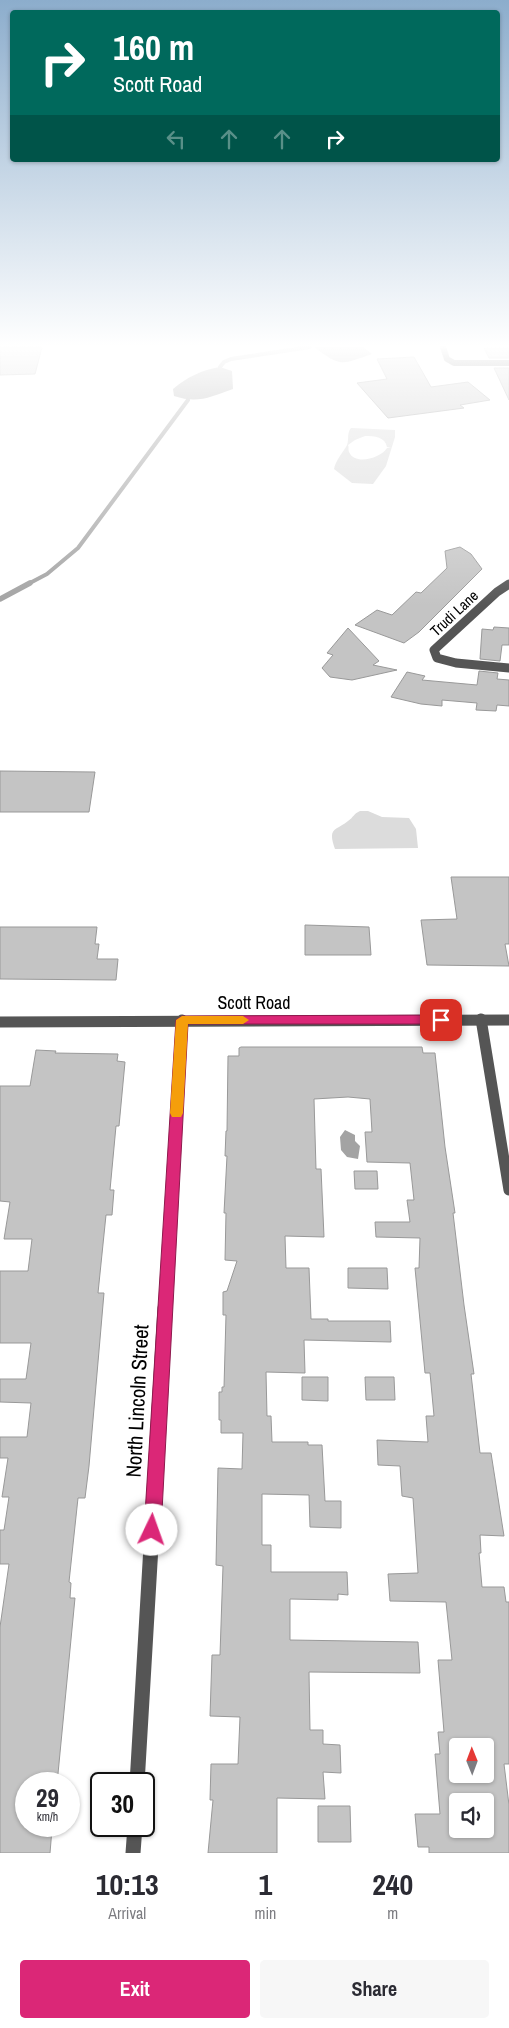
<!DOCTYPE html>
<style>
body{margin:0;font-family:"Archivo Narrow",sans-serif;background:#f7f7f7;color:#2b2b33;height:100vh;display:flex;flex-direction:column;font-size:19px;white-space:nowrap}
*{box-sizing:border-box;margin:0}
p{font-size:16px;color:#7c7c81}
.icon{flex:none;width:28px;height:28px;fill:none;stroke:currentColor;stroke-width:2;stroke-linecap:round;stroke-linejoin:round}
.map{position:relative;height:1853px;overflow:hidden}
.side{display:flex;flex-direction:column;background:#fff;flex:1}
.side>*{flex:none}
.banner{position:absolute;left:10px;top:10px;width:490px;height:152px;border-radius:5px;box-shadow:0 1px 4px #0004;background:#00695c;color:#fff;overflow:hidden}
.needle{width:32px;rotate:359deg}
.buttons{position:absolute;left:449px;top:1738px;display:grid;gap:10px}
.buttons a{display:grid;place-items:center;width:45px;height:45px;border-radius:5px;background:#fff;box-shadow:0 1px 4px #0004;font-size:25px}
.speed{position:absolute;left:15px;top:1772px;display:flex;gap:10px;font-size:25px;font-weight:700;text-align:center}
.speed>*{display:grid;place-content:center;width:65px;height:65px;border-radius:50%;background:#fff;box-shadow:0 1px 4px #0004;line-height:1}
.speed small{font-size:12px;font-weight:400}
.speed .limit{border:2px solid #111;border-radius:8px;background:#fff;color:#111}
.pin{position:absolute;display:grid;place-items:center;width:42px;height:42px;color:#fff;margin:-21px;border-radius:10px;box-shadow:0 2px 8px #0006}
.me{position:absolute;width:55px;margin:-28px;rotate:3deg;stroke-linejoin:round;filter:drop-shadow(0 0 4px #0008)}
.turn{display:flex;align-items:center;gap:18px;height:105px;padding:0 20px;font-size:22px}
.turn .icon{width:65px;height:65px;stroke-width:2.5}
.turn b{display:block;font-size:35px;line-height:42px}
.lanes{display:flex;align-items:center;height:48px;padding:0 20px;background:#0003;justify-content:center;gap:25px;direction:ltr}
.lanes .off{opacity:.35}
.eta{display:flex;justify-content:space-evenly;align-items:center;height:85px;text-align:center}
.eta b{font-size:30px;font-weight:800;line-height:35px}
.cta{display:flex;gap:10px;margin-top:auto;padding:10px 20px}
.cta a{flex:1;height:58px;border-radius:5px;background:#db2777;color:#fff;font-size:20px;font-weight:800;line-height:58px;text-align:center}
.cta a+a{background:#f7f7f7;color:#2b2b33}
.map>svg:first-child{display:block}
.green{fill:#dcdcdc;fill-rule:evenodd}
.water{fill:#a3a3a3}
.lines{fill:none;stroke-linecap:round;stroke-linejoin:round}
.stream-far1{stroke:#a3a3a3;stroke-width:4}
.stream{stroke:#a3a3a3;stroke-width:5.5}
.building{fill:#c4c4c4;stroke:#999;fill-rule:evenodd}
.minor-far3{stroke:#555;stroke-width:6}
.minor-far2{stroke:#555;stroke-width:9}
.minor-far1{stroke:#555;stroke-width:11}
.minor{stroke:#555;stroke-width:15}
.tertiary{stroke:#555;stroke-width:11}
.route{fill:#db2777;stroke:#8e194d}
.slow{fill:#f59e0b}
.labels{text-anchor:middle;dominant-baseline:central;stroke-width:4;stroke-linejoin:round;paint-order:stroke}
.far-street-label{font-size:15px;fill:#000;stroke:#fff}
.street-label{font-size:18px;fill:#000;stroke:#fff}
.near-street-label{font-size:21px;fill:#000;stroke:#fff}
</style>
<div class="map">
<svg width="509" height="1853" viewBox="0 0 509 1853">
<rect width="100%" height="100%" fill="#fff"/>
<path class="green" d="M351,428L395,430V437L386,466L373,484L352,483L334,469C336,460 341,455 346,447C350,441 346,434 351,428ZM365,436C375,436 385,437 387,447L391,448H387C381,458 355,466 349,452C348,449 349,447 348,445L355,440Z
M360,811H368L382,817L409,818L416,829L418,848L335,849C327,827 336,831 348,821C354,817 353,814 360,811Z"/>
<path class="water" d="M314,347H363L372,354C340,365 341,367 314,347Z
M220,367L232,371L233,389C210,397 198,404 174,396L173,389C187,377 202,370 220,367Z
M345,1130L355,1135V1141L360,1146L358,1159L347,1157L341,1150L340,1137Z"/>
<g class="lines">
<path class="stream-far1" d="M220,367L224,362L231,359L310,347
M28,584L47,574L78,548L188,400"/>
<path class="stream" d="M0,599L30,583"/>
</g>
<path class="building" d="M0,347H42L35,374L0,375Z
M484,348H509V358H489Z
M414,357L431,387L468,382L490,400L460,405L464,408L388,418L357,383L387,379L377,359Z
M494,368H509V400Z
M460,547L471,554L482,569L419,632L404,643L355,625L377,610L392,615L416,592L421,593L447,568L445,551Z
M494,627L509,628V645H502L500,661L480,659L482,629L493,630Z
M348,628L379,661L373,665L397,670L352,680L330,677L322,668L333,655L327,653Z
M479,671L498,673L497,679L509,680V706L497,705L496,711L476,710L477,703L442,700V706L421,704L391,697L407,672L425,676L422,680L477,685Z
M0,771L95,772L89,812H0Z
M451,877H509V944H505L509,966L427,965L421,920L457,919Z
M305,925L369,927L371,955H305Z
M0,927H97L95,944H99L97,959H118L116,980L0,979Z
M241,1047H422L423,1053H435L445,1147L455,1213H453L464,1305L474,1374H471L480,1453H491L504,1536L480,1535L481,1553H479L482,1587H504L506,1602H509V1764H504L509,1805V1853H429V1847H418L415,1814H440L435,1754H440L438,1732H444L438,1660H452L446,1602L390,1601L388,1574L418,1573L413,1498L402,1496L400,1466L378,1465L377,1440L428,1442L426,1416H434L430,1373H425L415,1268H419L420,1238L376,1237L375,1222H410L407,1200H414L410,1163L367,1162L365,1132H372L370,1099L348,1097L314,1099L316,1169H321L324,1237L285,1236L286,1268H309L311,1319H328V1321H390L391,1342L304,1340L305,1373L266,1372L267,1416H271L272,1442H308V1445H322L325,1501H341V1528L310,1527L309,1495L262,1494V1545H271V1572H347L348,1595L338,1594V1600L290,1599V1640L418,1642L420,1673L309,1672L310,1730H323V1744L340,1745L341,1773L323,1772L325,1799L277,1798V1853H208L213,1800H210L211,1764H238L240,1717L210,1716L212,1655H220L223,1566L216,1565L218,1468L242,1469L243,1433H221V1420H219V1392H222V1387H224L226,1315H223V1292L227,1291L237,1261L225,1260L226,1213H224L227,1156H225L226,1131H227L228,1056H239V1048ZM458,1746H485V1774H458ZM458,1801H485V1829H458Z
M36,1050L56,1051L55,1053L118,1054L117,1061L125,1062L119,1126H116L110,1190H114L112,1215H106L98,1293H104L89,1466L85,1498H78L69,1582L71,1583L70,1598H75L57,1784H26V1828L52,1829L50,1853H0V1627L9,1564H0V1530H4L9,1497H2L8,1458H0V1437H27L31,1403L0,1402V1379H26L31,1343H0V1271H28L32,1239H4L10,1202L0,1201V1086H30Z
M354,1171H377L378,1189H355Z
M348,1268H387L388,1289L348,1288Z
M302,1377H328V1401L302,1400Z
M365,1377H394L395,1400H366Z
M318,1806H350L351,1842H318Z"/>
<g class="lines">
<path class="minor-far3" d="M443,347L447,359L454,363H509"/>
<path class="minor-far2" d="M509,584L497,592L434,650L437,658L456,663L509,668"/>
<path class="minor-far1" d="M481,1019L509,1190
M165,1309L182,1020"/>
<path class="minor" d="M137,1784L165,1308
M133,1853L135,1826"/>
<path class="tertiary" d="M0,1022L509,1020"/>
</g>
<linearGradient id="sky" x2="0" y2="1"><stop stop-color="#8cadcc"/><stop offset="0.57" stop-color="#fff"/><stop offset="1" stop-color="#fff" stop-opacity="0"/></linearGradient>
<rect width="509" height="606" fill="url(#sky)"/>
<path class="route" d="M441,1015L447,1020L441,1024H188L161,1530L158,1535L152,1538L146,1535L144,1530L176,1020L182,1016Z"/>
<path class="slow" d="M182,1016H243L249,1020L243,1024H188L183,1113L181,1117H172L170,1113L176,1020Z"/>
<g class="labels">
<g class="far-street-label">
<text transform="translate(454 613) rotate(-43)">Trudi Lane</text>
</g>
<g class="street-label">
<text x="254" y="1002">Scott Road</text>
</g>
<g class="near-street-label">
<text transform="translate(137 1401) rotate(-87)">North Lincoln Street</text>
</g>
</g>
</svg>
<div class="buttons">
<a><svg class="needle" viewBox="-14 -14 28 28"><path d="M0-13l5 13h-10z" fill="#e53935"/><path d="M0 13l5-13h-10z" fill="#7c7c81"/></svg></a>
<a><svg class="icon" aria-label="sound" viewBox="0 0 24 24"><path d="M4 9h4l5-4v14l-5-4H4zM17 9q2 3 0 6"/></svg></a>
</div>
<div class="speed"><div>29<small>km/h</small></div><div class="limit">30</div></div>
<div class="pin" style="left:441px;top:1020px;background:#d93025"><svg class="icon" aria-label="arrive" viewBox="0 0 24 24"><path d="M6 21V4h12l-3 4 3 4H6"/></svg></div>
<svg class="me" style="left:152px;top:1530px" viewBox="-20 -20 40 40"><circle r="19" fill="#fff"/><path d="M0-13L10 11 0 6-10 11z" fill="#db2777"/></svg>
<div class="banner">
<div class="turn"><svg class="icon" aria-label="right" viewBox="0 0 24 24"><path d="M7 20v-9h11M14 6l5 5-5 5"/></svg><div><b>160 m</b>Scott Road</div></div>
<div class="lanes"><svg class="icon off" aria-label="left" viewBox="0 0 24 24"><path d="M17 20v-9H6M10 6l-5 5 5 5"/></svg><svg class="icon off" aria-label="ahead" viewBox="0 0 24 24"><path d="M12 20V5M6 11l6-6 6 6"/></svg><svg class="icon off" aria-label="ahead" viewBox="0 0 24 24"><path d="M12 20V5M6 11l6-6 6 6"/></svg><svg class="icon" aria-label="right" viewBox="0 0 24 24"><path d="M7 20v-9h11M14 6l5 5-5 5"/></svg></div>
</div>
</div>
<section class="side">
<div class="eta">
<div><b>10:13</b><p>Arrival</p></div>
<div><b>1</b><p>min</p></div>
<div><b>240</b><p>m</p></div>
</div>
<div class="cta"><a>Exit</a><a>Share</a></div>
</section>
